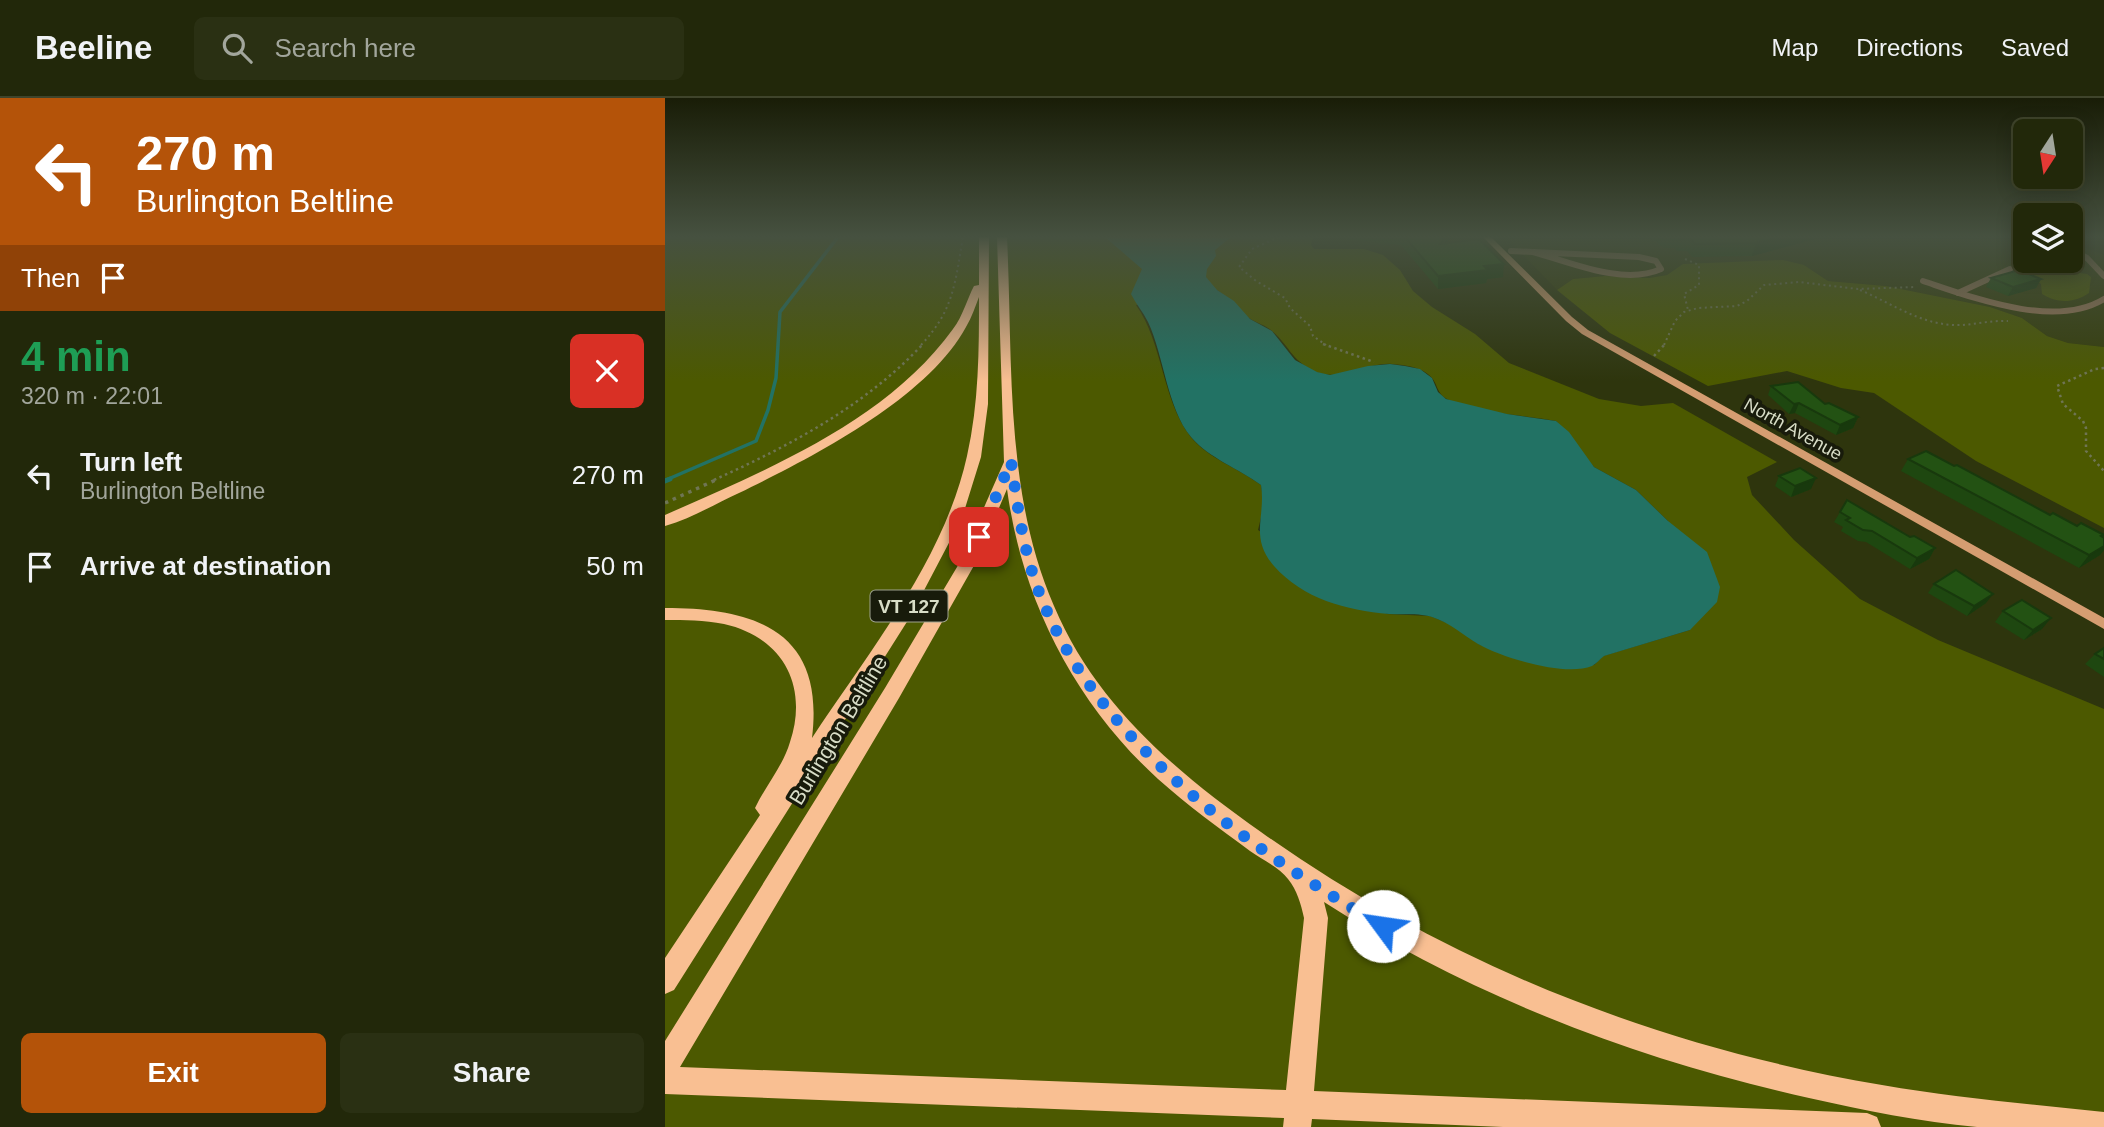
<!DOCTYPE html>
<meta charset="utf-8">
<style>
body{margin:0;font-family:Helvetica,sans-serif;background:#2a3013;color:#f1f3f6;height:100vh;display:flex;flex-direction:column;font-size:26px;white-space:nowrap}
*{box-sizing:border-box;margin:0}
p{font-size:23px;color:#a2a69c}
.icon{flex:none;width:38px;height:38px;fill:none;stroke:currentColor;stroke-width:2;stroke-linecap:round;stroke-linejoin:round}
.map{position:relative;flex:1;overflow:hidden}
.panel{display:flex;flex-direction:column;background:#22280a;width:665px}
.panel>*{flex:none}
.banner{background:#b45309;color:#fff;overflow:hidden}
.needle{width:46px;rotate:192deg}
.fabs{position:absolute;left:1348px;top:21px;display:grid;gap:14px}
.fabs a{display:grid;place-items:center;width:70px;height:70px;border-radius:10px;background:#22280a;box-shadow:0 4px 18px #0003,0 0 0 2px #3f442b;font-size:35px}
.pin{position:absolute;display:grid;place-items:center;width:60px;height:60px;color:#fff;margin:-30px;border-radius:14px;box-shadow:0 4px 10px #0006}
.me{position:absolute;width:77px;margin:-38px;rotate:301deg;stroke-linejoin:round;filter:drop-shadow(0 0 5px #0008)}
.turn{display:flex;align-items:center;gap:24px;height:147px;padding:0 21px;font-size:32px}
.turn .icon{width:91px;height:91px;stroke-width:2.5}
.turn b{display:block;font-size:49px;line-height:60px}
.then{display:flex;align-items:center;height:66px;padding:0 21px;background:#0003;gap:14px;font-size:26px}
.round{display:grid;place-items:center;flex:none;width:74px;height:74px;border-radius:10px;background:#2a3013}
.head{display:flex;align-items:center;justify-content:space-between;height:119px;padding:0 21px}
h1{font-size:42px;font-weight:600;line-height:52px;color:#1e9e55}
.cta{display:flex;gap:14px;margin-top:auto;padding:14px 21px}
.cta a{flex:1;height:80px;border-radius:10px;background:#b45309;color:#fff;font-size:28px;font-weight:600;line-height:80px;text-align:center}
.cta a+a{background:#2a3013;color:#f1f3f6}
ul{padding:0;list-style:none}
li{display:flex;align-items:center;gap:21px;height:91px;padding:0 21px}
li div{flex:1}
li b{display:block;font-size:26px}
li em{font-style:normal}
header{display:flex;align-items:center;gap:42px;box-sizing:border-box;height:98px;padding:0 35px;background:#22280a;border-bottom:2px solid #3f442b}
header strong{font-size:33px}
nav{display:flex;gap:38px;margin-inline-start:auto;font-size:24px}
.search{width:490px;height:63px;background:#2a3013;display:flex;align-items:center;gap:18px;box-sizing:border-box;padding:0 24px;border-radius:10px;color:#a2a69c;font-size:26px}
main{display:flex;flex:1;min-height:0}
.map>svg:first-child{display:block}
.built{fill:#353d0b}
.green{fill:#4c5900;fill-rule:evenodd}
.water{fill:#227264}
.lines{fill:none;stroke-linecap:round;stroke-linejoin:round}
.stream-far1{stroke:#227264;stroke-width:3.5}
.stream{stroke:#227264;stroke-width:5}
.path-far2{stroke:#6f7554;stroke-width:2;stroke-dasharray:2 3.5;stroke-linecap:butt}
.path-far1{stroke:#6f7554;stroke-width:2.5;stroke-dasharray:2.5 3.5;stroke-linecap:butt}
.path{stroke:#6f7554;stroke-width:3.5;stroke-dasharray:3.5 5;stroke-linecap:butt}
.lane{stroke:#9a775c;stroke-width:6}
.secondary{fill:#d59d71;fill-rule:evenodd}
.primary{fill:#f9bf92;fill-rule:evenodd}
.wall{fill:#1e4710}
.shaded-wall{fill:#18390d}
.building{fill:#235213;stroke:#18390d;stroke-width:2}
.route{stroke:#1a73e8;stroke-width:12;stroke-dasharray:0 21.6}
.labels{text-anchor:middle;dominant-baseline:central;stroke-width:7;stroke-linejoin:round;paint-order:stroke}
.far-street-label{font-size:18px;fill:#d8ddc7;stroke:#181b0b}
.shield{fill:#181b0b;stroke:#9ea38f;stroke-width:2}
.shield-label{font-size:19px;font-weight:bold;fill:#d8ddc7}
.street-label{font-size:21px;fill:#d8ddc7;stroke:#181b0b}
</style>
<header>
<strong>Beeline</strong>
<div class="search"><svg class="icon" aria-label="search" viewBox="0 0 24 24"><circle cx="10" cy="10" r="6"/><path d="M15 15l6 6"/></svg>Search here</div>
<nav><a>Map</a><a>Directions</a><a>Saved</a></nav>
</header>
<main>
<section class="panel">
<div class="banner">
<div class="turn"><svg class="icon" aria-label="left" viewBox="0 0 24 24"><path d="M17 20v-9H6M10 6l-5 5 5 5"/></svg><div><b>270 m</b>Burlington Beltline</div></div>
<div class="then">Then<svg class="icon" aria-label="arrive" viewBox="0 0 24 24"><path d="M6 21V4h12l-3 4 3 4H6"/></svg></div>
</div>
<div class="head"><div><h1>4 min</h1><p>320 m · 22:01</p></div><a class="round" style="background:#d93025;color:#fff"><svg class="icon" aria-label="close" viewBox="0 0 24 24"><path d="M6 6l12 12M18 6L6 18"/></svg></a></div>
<ul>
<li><svg class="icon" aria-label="left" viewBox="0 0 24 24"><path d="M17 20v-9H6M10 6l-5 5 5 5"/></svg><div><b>Turn left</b><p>Burlington Beltline</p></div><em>270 m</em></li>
<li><svg class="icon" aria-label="arrive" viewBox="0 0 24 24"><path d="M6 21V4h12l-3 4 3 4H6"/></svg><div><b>Arrive at destination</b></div><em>50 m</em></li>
</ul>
<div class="cta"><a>Exit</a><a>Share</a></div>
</section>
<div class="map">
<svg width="1439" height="1029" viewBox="0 0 1439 1029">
<rect width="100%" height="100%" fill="#2e350d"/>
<path class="built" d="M841,139H1360V163H1405V144L1439,157V249L1403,245L1382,238L1357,220L1325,209L1221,188L1163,183L1139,167L1012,171L1002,177L984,180L940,178L908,181L892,192Z"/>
<path class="green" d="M0,139H648L646,147L649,151H699L718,157L735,172L748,193L767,209L810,236L844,265L934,301L976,308L1008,305L1112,364L1082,379L1087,397L1129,442L1195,501L1273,542L1439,611V1029H0ZM552,192C566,201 572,211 584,220C591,225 601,227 607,233C625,248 625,261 649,273C674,285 701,264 727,266C740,267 758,269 767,280C773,287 772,296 782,301C808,315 861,317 891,323L929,369L971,392L1003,423L1025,532L938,558L929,567L815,547L787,527L765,518L722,516L593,432L599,407L596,387C573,370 542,360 525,338C497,301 498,245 471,207Z
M1118,162L1139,167L1163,183L1221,188L1325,209L1357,220L1382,238L1403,245L1439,249V430L1311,363L1209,295L1176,290L1122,273L1043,288L945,235L892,192L908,181L940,178L984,180L1002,177L1018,166Z
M1368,168L1422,176L1426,179L1424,195C1410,205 1392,206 1377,196L1376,186L1362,174Z"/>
<path class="water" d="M440,139H566L550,152L551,158L542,171L541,179L552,192L569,203L585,221L607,233L630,262L652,274L665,277L703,268L725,266L740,268L755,271L767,280L773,294L781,301L842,316L891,323L904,334L929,369L971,392L1003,423L1042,454L1055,489L1052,504L1025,532L939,558C935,561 931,566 927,568C900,579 838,560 813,546C797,536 785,525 767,519C754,515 738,517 724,516C681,512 638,501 609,468C584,439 601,419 596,387C573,370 545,361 526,339C502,310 499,258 483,224C478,214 471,206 466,196L477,171Z"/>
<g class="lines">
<path class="stream-far1" d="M1,382L91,343L103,312L111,280L115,214L173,139"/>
<path class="stream" d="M0,383L5,381"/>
<path class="path-far2" d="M614,139L587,151L574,169L591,183L620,200L625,210L645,228L648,238L661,247
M1020,161L1034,167V187L1019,196L1023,212
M1195,192C1226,205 1253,225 1288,227C1306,228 1324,222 1343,223
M256,247C289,212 290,185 298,139
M999,247L1010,223L1019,214L1033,210L1072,208L1082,203L1099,187L1134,184L1193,191L1250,189"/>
<path class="path-far1" d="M658,246L709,264
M989,258L1000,246
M1439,270L1430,271L1392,288L1398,306L1418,323L1421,330V353L1439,373
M49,382C126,347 200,308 258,246"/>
<path class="path" d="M0,405L53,381"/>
<path class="lane" d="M1405,151L1422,160L1439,178
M846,153L868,154
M868,154L974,159L991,163L996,171C958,188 906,164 868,154Z
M1258,183C1309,200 1390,231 1439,201
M1293,195L1345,171"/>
<path class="secondary" d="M818,139H826L907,219L923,232L1439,520V531L917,236L901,223Z"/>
<path class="primary" d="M314,139H324L323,306L316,359L297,420L245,519L9,892L0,896V860L95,717L90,710C101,687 118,668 125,644C144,587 117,539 59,526C39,522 20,522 0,522V510C92,510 160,534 147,640C205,552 279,462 302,358C314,305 314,252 314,199C310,209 307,219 301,229C262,301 146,360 74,395C50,406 25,421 0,428V417C101,372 221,324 288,231C298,218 302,201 309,188L314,187Z
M332,139H342C348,262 339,393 389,508C431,607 511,674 596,734C781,866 993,949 1217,987C1291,1000 1365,1006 1439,1014V1029C1397,1029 1353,1029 1312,1029C1255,1024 1199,1012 1144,1000C973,962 807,899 659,804L663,820L649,993L1202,1015L1212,1019L1216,1029H838L647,1021L646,1029H618L619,1020L0,996V943L220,590L295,464L339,364ZM342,391C357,502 410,605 493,681C522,707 554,730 585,753C596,761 615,770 623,781C632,792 636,806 639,820L621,992L15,969L234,600L311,464Z"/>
</g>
<path class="wall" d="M680,139H786L782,145L838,179L822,181L821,185L773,191L736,147L680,141Z
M984,139H1158L1087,158L1027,159L1022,153H1012L1010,150H999Z
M1326,180L1376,181L1371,190L1343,198L1321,189Z
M1106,288L1160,306L1193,319L1188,330L1171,337L1130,315L1124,316L1103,297Z
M1243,361L1289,368L1385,417L1439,440V452L1435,457L1414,470L1236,373Z
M1114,378L1146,391L1126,399L1110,388Z
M1175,414L1245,439L1270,450L1264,461L1245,471L1201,444L1193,443L1176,433L1178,429L1169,424Z
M1269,486L1321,505L1302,518L1263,495Z
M1338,513L1377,531L1359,542L1330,524Z
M1439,550V579L1420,566L1430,556Z"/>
<path class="shaded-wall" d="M779,139H786L774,158L775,146Z
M1115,139H1158L1087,158L1091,145Z
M839,166L838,179L822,181L821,185L773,191V178L819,168Z
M1376,181L1371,190L1343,198L1348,189Z
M1134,305L1130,315L1124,316L1129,306Z
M1193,319L1188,330L1171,337L1175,327Z
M1151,380L1146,391L1126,399L1130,388Z
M1439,448V452L1435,457L1414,470L1424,457Z
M1270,450L1264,461L1245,471L1252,460Z
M1328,496L1321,505L1302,518L1309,508Z
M1386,520L1377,531L1359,542L1368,532Z"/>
<path class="building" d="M740,139H779L775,146L814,141L839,166L819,168L823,172L773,178Z
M1014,139H1115L1091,145L1030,146L1025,140L1015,141Z
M1354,172L1376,181L1348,189L1326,180Z
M1133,284L1160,306L1164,305L1193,319L1175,327L1134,305L1129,306L1106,288Z
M1261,353L1289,368L1292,367L1385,417L1388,415L1412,428L1416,425L1439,437L1436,438L1439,440V448L1424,457L1243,361Z
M1135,370L1151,380L1130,388L1114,378Z
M1182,402L1245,439L1249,438L1270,450L1252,460L1207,433L1198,432L1181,422L1185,420L1175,414Z
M1291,472L1328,496L1309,508L1269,486Z
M1357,502L1386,520L1368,532L1338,513Z
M1439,550V561L1430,556Z"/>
<linearGradient id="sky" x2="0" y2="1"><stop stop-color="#191d07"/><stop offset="0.49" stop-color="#465140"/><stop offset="1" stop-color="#465140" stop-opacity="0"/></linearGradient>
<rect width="1439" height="283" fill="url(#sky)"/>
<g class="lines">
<path class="route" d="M314,439L346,363C352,404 357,444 370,483C423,638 582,750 718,828"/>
</g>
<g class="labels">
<g class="far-street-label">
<text transform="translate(1128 331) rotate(29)">North Avenue</text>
</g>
<rect class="shield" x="205.5" y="492.5" width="77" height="31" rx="5"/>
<g class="shield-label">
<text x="244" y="508">VT 127</text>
</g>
<g class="street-label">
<text transform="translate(173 632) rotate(-59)">Burlington Beltline</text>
</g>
</g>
</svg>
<div class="fabs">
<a><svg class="needle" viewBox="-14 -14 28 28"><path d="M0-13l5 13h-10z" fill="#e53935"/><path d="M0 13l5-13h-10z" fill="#a2a69c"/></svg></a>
<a><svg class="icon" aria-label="layers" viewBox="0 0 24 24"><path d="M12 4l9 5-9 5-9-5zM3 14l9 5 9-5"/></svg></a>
</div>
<div class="pin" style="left:314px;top:439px;background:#d93025"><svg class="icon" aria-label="arrive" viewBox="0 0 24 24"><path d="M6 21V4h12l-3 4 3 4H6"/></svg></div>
<svg class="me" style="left:718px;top:828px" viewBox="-20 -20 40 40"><circle r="19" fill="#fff"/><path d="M0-13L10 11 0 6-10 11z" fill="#1a73e8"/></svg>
</div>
</main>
